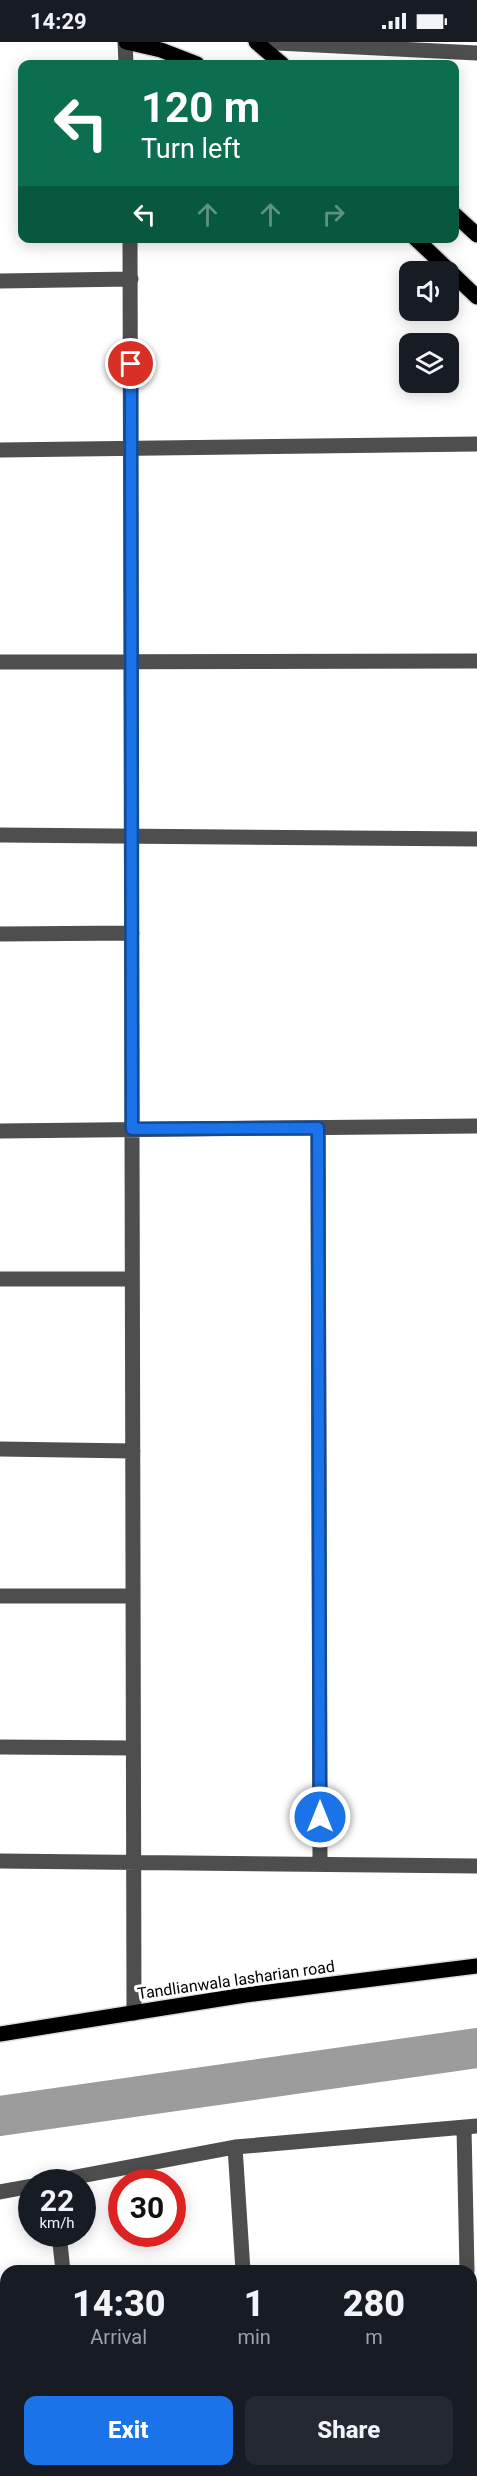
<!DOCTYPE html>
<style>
body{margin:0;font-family:Roboto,sans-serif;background:#242831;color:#f1f3f6;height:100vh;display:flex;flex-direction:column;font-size:22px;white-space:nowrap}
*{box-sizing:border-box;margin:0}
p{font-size:20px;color:#9ea1a6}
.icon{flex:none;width:33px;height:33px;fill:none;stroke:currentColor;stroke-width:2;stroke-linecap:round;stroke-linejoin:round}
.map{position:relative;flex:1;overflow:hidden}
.drawer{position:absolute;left:0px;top:2223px;width:477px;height:212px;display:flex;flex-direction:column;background:#171b24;border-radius:18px 18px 0 0;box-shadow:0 3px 15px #0003}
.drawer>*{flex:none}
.hud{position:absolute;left:18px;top:18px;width:441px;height:183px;border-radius:12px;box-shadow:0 3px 15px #0003;background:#0b6e4f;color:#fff;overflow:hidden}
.buttons{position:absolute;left:399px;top:219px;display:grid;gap:12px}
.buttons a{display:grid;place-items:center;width:60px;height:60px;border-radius:12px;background:#171b24;box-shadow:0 3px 15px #0003;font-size:30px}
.speed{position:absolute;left:18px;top:2127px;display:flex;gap:12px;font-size:30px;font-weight:700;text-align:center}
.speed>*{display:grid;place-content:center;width:78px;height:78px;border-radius:50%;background:#171b24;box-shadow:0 3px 15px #0003;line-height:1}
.speed small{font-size:15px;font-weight:400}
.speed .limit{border:9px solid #d22;background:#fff;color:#111}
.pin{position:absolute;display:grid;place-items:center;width:51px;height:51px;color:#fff;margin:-26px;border:3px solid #fff;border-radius:50%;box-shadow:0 2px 6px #0007}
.me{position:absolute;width:66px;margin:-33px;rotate:0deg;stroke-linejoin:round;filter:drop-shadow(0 0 4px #0008)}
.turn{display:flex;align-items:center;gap:21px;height:126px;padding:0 24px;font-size:27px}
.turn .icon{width:78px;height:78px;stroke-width:2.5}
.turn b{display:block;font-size:42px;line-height:51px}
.lanes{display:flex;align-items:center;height:57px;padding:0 24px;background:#0003;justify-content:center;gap:30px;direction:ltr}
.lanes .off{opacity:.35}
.eta{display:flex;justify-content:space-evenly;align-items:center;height:102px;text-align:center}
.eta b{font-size:36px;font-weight:800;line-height:42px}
.cta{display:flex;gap:12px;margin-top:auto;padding:12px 24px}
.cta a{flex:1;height:69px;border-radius:12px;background:#1a73e8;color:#fff;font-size:24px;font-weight:800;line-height:69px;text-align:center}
.cta a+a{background:#242831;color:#f1f3f6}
.status{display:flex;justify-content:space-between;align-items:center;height:42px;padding:0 30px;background:#171b24;direction:ltr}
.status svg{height:16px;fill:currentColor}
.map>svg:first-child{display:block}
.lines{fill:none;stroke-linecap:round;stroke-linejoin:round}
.canal{stroke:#9c9c9c;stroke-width:40}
.major-casing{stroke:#dbdbdb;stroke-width:18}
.minor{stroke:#4e4e4e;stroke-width:15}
.major{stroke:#000;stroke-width:15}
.route-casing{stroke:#114b97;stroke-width:15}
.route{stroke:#1a73e8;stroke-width:10}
.labels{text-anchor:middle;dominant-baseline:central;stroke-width:6;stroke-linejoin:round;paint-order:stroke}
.street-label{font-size:16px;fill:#000;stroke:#fff}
</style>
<div class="status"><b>14:29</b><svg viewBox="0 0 49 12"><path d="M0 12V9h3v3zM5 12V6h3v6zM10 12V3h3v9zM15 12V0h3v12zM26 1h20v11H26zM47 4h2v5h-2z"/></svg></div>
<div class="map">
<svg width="477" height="2434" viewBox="0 0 477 2434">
<rect width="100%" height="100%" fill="#fff"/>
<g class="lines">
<path class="canal" d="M0,2074L477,2006"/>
<defs>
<path id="major" d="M126,0L161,8L197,22
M256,0L282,22
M454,172L477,193
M415,196L477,255
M0,1992L245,1953L477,1924"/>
</defs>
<use href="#major" class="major-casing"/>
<path class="minor" d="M125,0L126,22
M257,0L477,11
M130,196L134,1971
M0,239L131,237
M0,408L477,402
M0,620L477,619
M0,793L477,797
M0,892L132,891
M318,1086L320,1822
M0,1089L477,1084
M0,1237H132
M0,1407L133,1409
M0,1554H133
M0,1705L133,1706
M0,1819L477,1824
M464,2086L467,2229
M235,2105L243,2229
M49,2140L235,2105L477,2084
M0,2150L32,2144
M59,2192L63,2229
M471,2368L475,2434
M85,2428L86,2434
M257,2428V2434"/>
<use href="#major" class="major"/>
</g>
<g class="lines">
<defs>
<path id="route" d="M131,322L132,1087L318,1086L320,1775"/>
</defs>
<use href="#route" class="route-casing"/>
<use href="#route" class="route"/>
</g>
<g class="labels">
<g class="street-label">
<text transform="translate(236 1938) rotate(-8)">Tandlianwala lasharian road</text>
</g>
</g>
</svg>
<div class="buttons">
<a><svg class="icon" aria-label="sound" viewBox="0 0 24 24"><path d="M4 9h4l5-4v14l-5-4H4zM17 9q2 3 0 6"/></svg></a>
<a><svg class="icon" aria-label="layers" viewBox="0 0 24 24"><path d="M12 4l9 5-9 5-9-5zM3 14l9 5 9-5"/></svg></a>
</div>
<div class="speed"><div>22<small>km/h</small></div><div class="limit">30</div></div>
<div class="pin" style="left:131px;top:322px;background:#d93025"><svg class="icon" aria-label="arrive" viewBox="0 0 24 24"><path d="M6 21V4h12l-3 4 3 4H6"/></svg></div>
<svg class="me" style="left:320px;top:1775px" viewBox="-20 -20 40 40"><circle r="17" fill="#1a73e8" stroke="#fff" stroke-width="3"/><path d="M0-11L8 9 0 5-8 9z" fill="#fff"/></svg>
<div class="hud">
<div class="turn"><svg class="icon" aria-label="left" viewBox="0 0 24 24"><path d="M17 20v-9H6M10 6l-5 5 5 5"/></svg><div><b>120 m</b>Turn left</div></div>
<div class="lanes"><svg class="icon" aria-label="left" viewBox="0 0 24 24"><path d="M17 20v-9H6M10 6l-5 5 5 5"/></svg><svg class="icon off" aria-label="ahead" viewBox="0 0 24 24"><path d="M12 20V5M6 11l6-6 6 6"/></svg><svg class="icon off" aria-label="ahead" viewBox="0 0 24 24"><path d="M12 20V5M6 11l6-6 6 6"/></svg><svg class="icon off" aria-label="right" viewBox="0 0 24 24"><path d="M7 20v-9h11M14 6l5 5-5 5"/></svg></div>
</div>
<section class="drawer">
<div class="eta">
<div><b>14:30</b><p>Arrival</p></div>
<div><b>1</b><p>min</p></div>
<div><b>280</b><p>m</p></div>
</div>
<div class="cta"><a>Exit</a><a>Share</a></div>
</section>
</div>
